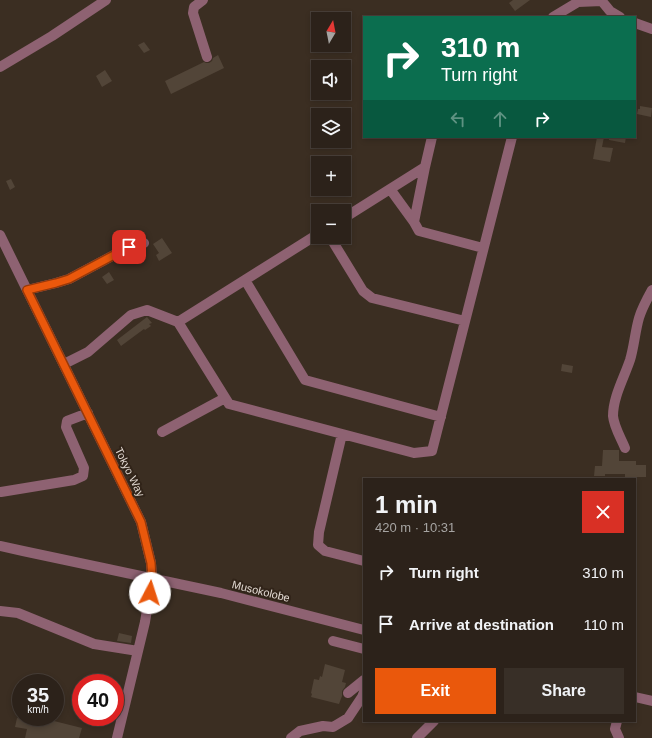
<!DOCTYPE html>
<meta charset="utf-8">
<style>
body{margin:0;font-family:Arial,sans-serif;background:#382f27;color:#f1f3f6;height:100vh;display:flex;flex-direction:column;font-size:15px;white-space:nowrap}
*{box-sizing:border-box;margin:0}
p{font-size:13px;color:#a6a4a2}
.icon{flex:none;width:22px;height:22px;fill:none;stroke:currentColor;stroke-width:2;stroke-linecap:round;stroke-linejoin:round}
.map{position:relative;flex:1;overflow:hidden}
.drawer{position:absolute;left:363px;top:478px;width:273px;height:244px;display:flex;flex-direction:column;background:#2c221a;border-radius:0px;box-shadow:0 2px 6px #0003,0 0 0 1px #483f39}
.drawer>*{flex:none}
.hud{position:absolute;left:363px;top:16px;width:273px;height:122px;border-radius:0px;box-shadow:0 2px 6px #0003,0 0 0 1px #483f39;background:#0b6e4f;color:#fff;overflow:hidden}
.needle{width:26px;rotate:10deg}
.fabs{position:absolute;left:311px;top:12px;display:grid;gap:8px}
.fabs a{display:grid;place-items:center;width:40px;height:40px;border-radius:0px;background:#2c221a;box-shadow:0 2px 6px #0003,0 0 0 1px #483f39;font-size:20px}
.speed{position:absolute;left:12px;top:674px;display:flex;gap:8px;font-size:20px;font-weight:700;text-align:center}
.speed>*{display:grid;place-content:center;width:52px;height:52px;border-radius:50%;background:#2c221a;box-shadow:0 2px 6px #0003,0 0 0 1px #483f39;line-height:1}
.speed small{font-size:10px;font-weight:400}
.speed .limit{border:6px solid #d22;background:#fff;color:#111}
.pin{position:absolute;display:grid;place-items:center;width:34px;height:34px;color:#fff;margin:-17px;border-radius:8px;box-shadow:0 2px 6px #0006}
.me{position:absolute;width:44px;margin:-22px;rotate:5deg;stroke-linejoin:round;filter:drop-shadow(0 0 3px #0008)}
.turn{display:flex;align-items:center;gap:14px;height:84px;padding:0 12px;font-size:18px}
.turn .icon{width:52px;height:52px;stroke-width:2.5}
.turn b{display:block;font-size:28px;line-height:34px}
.lanes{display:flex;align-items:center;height:38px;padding:0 12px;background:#0003;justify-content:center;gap:20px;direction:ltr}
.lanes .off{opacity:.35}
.round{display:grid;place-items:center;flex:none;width:42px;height:42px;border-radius:0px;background:#382f27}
.overview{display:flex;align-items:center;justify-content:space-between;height:68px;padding:0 12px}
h1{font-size:24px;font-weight:700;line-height:30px}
.cta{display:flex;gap:8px;margin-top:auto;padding:8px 12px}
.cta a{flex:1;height:46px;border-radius:0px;background:#ea580c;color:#fff;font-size:16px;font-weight:700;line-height:46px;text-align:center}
.cta a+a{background:#382f27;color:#f1f3f6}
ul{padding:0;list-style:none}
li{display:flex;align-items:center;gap:12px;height:52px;padding:0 12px}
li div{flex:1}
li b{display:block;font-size:15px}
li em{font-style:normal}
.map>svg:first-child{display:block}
.building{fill:#524538}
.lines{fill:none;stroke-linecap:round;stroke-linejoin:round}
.minor{stroke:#8e6272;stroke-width:10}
.route-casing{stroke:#983908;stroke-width:10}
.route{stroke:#ea580c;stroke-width:7}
.labels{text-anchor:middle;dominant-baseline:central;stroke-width:4;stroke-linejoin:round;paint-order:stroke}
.street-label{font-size:11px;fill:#e3dad3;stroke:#312419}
</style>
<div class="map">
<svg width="652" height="738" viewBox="0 0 652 738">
<rect width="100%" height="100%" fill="#3b2e22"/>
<path class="building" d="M513,0H530L515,11L509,3Z
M144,42L150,50L144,53L138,45Z
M218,55L224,68L171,94L165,81L204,62L206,63H209L212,61L213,58Z
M105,70L112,81L102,87L96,76Z
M640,106L652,108L651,117L637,114L638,109H640Z
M597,137H604L602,147L613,148L610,162L593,159Z
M609,137H626L625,143L609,140Z
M11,179L15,187L10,190L6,181Z
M162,238L172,253L159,261L156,255L159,253L153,244Z
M109,272L114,280L107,284L102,277Z
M147,317L152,323L149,324L151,326L145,330L144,329L121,346L117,340Z
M562,364L573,366L572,373L561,371Z
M603,450H619V461H636V465H646V477H625V474H605V476H594L595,466H602Z
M119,633L132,636L131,643L117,641Z
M325,664L345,670L342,682L346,683L345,687L342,691V696L339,704L311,697L312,694L311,693L314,679L319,680L320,676L322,677Z
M17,718L33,720L34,718L45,721L46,719L82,728L79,738H25L27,729L15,727Z"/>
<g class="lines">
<path class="minor" d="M203,0L194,7L193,13L207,57
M601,0L610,11L620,17
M553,17L578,2L602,1
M635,23L652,29
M0,67L52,36L106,0
M425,167L414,222L419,231L483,248
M390,189L414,222
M344,218L425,167L432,137
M318,234L178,322L229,404L414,453L432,451L512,137
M0,235L141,522L151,563L152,579L145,622L117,738
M330,237L363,291L372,298L465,321
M245,280L305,380L441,417
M27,290L56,283L69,279L129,247L144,243
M64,364L88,352L131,315L147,310L178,322
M162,432L225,398
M342,434L319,532L318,545L325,551L364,561
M625,448C621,438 614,427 613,416C613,397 624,378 630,360C634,347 635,332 639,318C642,308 647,299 652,290
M1,492L74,480L83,476L84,468L66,427L67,421L88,413
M0,546L23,551L221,593L364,630
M0,611L18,613L94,644L138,651
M333,641L364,649
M348,693L364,680
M635,697L652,701
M617,721L615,729L619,738
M291,738L300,731L323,726L333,727L348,718L362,697L364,692
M417,738L434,721"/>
</g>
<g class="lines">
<defs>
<path id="route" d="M129,247L69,279L56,283L27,290L141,522L151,563L152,579L150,593"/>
</defs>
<use href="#route" class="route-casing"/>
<use href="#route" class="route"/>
</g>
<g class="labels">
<g class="street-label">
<text transform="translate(130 472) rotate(64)">Tokyo Way</text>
<text transform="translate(261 591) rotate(14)">Musokolobe</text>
</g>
</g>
</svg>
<div class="fabs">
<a><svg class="needle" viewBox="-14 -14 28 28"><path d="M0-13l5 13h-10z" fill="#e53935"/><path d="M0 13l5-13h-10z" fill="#a6a4a2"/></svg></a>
<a><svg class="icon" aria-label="sound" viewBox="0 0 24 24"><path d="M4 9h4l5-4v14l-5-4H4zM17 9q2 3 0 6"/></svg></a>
<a><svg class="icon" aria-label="layers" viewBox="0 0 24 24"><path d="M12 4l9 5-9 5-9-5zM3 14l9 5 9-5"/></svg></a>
<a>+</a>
<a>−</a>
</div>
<div class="speed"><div>35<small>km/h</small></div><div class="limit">40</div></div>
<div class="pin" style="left:129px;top:247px;background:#d93025"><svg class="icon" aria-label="arrive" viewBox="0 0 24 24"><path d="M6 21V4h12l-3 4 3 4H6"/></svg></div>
<svg class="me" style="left:150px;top:593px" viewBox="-20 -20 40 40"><circle r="19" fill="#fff"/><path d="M0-13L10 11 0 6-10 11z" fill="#ea580c"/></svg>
<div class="hud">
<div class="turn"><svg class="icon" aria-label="right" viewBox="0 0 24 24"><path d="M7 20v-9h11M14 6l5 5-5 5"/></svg><div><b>310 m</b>Turn right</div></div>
<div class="lanes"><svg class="icon off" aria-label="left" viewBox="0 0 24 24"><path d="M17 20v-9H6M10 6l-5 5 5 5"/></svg><svg class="icon off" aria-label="ahead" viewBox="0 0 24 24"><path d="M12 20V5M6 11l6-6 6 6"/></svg><svg class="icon" aria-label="right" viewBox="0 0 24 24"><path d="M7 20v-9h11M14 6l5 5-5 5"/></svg></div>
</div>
<section class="drawer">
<div class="overview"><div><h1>1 min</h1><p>420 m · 10:31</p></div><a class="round" style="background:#d93025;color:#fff"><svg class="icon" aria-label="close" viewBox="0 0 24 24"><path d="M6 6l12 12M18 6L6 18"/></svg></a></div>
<ul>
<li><svg class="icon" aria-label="right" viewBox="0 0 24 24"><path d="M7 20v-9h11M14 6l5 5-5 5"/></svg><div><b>Turn right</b></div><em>310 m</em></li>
<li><svg class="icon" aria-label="arrive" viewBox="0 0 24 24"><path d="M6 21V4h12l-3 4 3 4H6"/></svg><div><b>Arrive at destination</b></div><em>110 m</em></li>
</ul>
<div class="cta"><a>Exit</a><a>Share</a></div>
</section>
</div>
